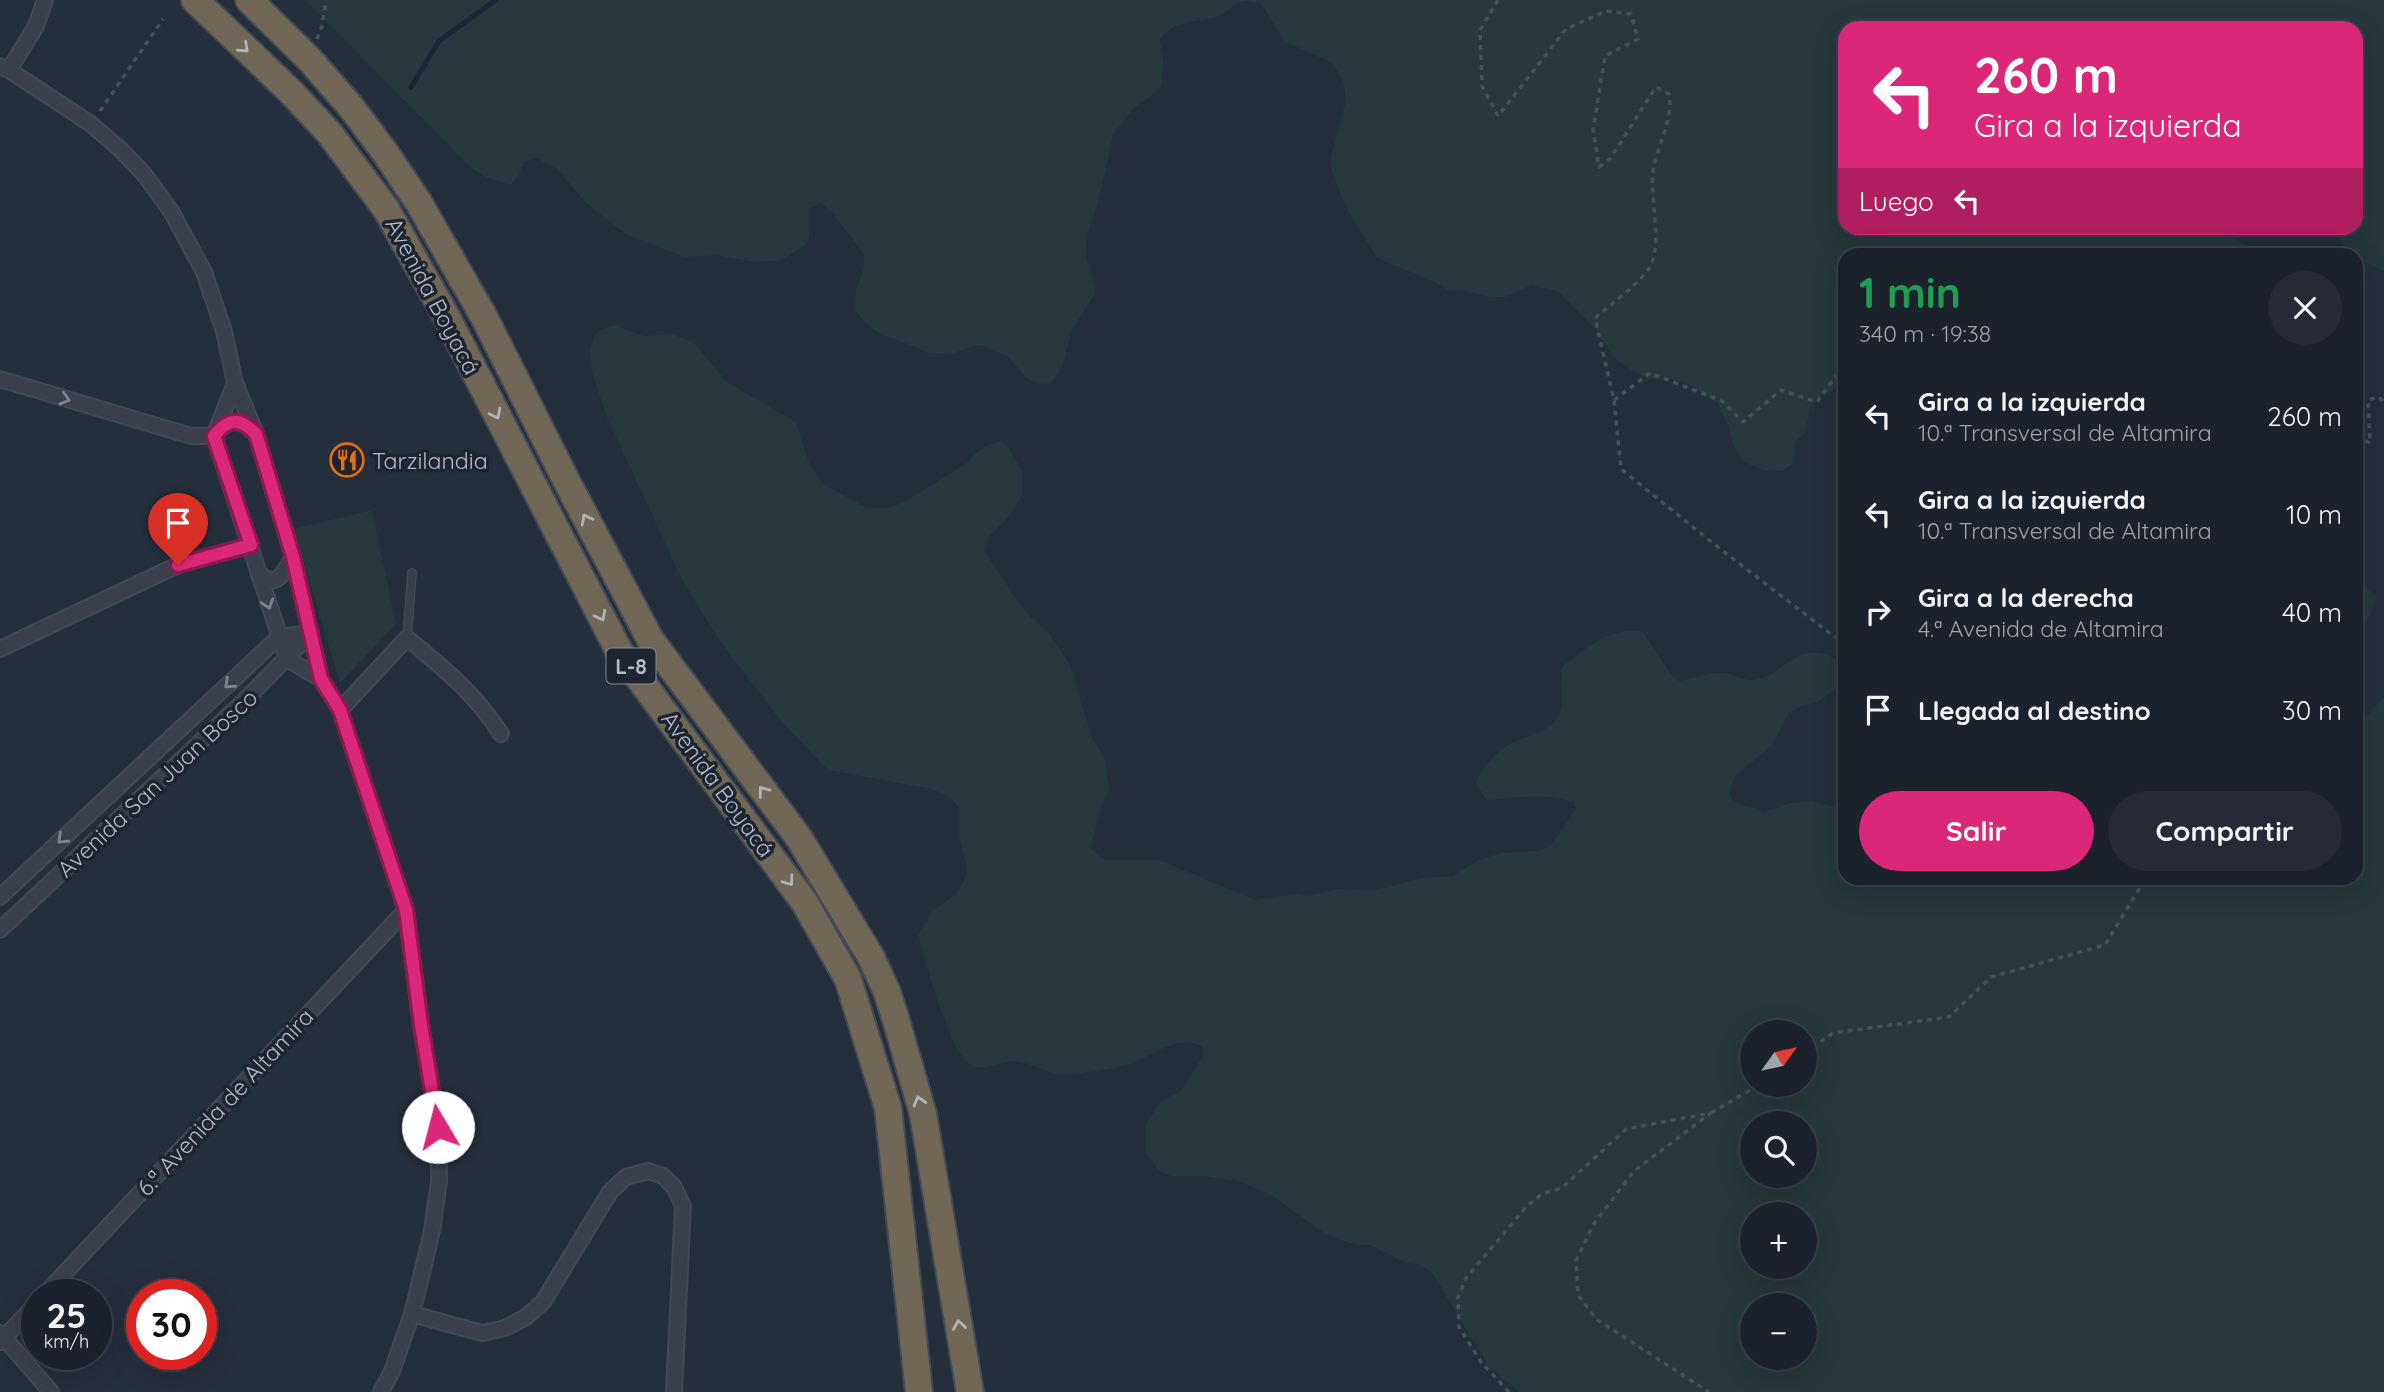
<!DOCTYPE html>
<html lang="es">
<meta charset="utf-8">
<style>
body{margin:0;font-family:Quicksand,sans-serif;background:#252a34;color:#f1f3f6;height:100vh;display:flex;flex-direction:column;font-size:26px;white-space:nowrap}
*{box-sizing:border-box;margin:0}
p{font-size:23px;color:#a0a4a9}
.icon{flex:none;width:38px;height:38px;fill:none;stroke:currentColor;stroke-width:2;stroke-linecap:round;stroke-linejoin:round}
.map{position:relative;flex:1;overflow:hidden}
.panel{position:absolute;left:1838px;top:248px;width:525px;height:637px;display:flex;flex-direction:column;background:#1c222c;border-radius:21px;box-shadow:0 7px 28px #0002,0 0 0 2px #3a3f48}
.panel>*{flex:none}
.hud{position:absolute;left:1838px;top:21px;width:525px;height:214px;border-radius:21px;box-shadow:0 7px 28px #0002,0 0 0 2px #3a3f48;background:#db2777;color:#fff;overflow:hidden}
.needle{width:46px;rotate:57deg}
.tools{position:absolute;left:1740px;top:1020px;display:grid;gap:14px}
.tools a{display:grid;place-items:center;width:77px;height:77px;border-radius:50%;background:#1c222c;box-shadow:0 7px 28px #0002,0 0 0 2px #3a3f48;font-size:35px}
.speed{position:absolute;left:21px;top:1279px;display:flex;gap:14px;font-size:35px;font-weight:700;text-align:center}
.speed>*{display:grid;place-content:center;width:91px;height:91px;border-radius:50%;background:#1c222c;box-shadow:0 7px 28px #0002,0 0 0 2px #3a3f48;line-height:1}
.speed small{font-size:18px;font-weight:400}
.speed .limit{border:10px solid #d22;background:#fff;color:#111}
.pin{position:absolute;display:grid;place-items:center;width:60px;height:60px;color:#fff;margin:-72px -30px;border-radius:50% 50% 50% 0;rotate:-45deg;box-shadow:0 0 7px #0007}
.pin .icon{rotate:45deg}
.me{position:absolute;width:77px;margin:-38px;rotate:352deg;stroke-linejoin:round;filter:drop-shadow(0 0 5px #0008)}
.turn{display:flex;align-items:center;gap:24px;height:147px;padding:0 21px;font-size:32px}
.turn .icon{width:91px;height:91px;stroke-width:2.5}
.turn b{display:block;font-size:49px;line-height:60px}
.then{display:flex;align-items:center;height:66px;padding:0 21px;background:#0003;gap:14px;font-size:26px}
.round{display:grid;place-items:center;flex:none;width:74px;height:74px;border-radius:37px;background:#252a34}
.head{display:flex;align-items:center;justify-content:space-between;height:119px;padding:0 21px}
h1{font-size:42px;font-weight:700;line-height:52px;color:#1e9e55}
.button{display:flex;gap:14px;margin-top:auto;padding:14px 21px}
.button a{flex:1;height:80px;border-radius:42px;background:#db2777;color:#fff;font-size:28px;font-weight:700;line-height:80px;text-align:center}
.button a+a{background:#252a34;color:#f1f3f6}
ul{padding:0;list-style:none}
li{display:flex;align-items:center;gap:21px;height:98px;padding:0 21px}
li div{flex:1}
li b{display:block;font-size:26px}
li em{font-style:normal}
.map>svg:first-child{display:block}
.green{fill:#27393c;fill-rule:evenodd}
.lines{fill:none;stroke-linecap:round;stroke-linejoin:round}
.stream{stroke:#192638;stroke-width:5}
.lane-casing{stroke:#424954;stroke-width:10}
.street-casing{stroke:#424954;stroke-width:18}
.highway-casing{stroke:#444b56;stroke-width:30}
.path{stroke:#405254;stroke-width:3.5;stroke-dasharray:5 5;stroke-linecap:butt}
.lane{stroke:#39404b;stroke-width:7}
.street{stroke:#39404b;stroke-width:14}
.highway{stroke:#716757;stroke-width:26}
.oneway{stroke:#aeb3bc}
.oneway2{stroke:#7d848f}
.route-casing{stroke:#8e194d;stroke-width:18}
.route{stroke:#db2777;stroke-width:12}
.labels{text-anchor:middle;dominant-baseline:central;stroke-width:7;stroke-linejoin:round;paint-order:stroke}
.shield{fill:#1e2530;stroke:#888e9a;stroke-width:2}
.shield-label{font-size:21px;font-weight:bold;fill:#b5bbc7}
.street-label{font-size:23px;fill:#b5bbc7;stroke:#1e2530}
.poi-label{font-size:23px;fill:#b5bbc7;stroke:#1e2530;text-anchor:start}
</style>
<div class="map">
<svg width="2384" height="1392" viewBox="0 0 2384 1392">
<rect width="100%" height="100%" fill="#252e3b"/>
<path class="green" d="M305,0H2384V271C2360,261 2349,255 2336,231V228H2356V28H1844V228H2211L2267,255L1844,256V381L1841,386L1817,399L1809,411L1806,431L1796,441L1793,464L1782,471L1763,470L1744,462L1733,445L1730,430L1718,404L1689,384L1670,379H1649L1625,366L1614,357L1594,327L1558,291L1531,285L1506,297H1490L1461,290L1448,291L1437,283L1377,258L1346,208L1332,171L1331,158L1346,100L1343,81L1332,63L1284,41L1262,5C1257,3 1250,0 1245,1C1234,2 1226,14 1216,17C1195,23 1174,19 1160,40L1164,65L1161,85L1156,92L1133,109L1113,135L1099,200L1087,234L1086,256L1095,285L1094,295L1072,330L1062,368L1050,384L1035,383L1024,376L1008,356L981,345L966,348L953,354L930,353L877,332L863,321L855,310L856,290L864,267V254L832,212L821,203L809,208V237L805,245L782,260L754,262L715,255L685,257L627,235L587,204L557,169L537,158L524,162L519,175L511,185L487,178L471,168Z
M615,325L644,336L672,334L694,343L727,382L796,422L809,463L823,484L867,508H887L902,503L966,464L976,453L987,445L1001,441L1008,446L1022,472V496L1011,514L989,536L985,552L1027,614L1047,631L1070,664L1092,738L1105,759L1109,789L1102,804L1091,848L1101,858L1108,860H1159L1256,900L1299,894L1307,896L1338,889L1367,890L1384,888L1421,878L1452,876L1477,861L1500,853L1537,851L1551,846L1576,809L1574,803C1548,792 1516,798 1487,800L1475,783C1483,766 1498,749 1516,741C1533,733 1553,732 1560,712C1564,700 1561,681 1561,668C1584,649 1612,625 1643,632L1673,677L1679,681C1692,679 1709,672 1722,673C1733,673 1744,683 1759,679C1785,672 1796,644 1828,655C1842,661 1843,673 1842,686L1815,703L1801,706L1789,713L1771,746L1734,777L1730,795L1733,801L1764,812L1791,803L1812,801L1844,810V878H2356V727L2384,697V1392H1519L1488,1366L1433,1274L1421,1265L1406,1263L1370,1245H1356L1325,1234L1271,1195L1238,1181L1203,1176H1171L1158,1170L1146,1153V1123L1161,1101L1181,1091L1203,1056L1202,1047C1179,1031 1148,1060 1126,1065C1114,1069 1069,1076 1057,1074C1045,1072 1033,1065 1021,1062C1004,1058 986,1074 969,1064C950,1053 925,959 918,935L932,911L957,893L966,876V862L959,838V808L951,798L932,789L828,770L781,721L719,640L682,580L607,417L592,372L590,352L593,338L602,329ZM1752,1032H1804V1085H1752ZM1752,1124H1804V1176H1752ZM1752,1214H1804V1267H1752ZM1752,1306H1804V1358H1752Z
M372,510L396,624L340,683L294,529Z
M2356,580L2376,596C2375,610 2367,623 2356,630Z"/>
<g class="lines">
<path class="stream" d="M411,87L439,41L496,0"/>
<defs>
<path id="lane" d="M407,638L412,573"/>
<path id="street" d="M0,66L9,70L91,124L121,150L144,174L171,211L204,272L224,331L235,383L256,434L293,557L321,679L340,710L406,910L421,1025L438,1127L439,1181L432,1231L412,1314L392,1371L381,1392
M9,70L36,26L45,0
M0,379L191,436H214C226,420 239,417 254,432
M235,383L214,436L287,659L321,679
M258,572C277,591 283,573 293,557
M279,637L311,633
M0,649L178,565L251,545
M340,710L407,638C442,667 476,694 501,734
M0,897L279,637
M0,930L247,698L311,633
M44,1295L406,910
M412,1314L482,1333L505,1328L526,1317L543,1302L610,1192L626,1177L648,1171L663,1176L674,1187L683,1206L674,1392
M0,1333L51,1392
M0,1342L37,1303"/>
<path id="highway" d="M195,0L293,94L330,134L386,209L446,316L619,651L805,903L848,979L888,1108L919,1392
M249,0L309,59L351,107L384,151L419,203L484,317L568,484L650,639L799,838L871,957L887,992L896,1020L923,1114L970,1392"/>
</defs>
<use href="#lane" class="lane-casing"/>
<use href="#street" class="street-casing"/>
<use href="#highway" class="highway-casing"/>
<path class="path" d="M1498,0L1480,30L1482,86L1498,116L1566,29L1606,11L1631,14L1638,39L1605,56L1593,130L1599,167L1610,159L1656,87L1669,94C1674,119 1657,145 1653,171C1649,198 1665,248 1647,271C1635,287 1611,304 1595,318L1614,400L1621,469L1719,548L1844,644
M317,39L322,26L326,0
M100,111L163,19
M1614,400L1650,373L1722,401L1743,422L1781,390L1817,402L1844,365
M2356,437L2370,443L2368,400L2378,397L2384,401
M1804,1053L1833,1033L1949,1017L1991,977L2105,945L2139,889L2132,878
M1711,1113L1759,1085
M1509,1392L1481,1362L1459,1327L1458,1298L1466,1278L1527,1206L1542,1194L1562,1188L1626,1129L1711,1113L1634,1171L1593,1225L1576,1261L1578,1295L1596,1319L1709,1392"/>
<use href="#lane" class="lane"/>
<use href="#street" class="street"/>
<use href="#highway" class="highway"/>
</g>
<defs><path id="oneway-chevron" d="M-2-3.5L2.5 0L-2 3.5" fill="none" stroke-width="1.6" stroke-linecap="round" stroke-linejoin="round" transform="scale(1.75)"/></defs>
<g class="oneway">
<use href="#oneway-chevron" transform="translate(244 48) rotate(43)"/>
<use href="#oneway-chevron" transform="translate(496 414) rotate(63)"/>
<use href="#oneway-chevron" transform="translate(586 519) rotate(-118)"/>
<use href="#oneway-chevron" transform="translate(601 616) rotate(62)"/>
<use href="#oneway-chevron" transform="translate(763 791) rotate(-127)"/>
<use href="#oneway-chevron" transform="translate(789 881) rotate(54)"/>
<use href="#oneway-chevron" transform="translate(919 1101) rotate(-106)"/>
<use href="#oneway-chevron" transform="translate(959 1325) rotate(-99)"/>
</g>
<g class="oneway2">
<use href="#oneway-chevron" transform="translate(65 399) rotate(17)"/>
<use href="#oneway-chevron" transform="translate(268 604) rotate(72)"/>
<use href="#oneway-chevron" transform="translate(229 684) rotate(137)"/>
<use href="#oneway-chevron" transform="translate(62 839) rotate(137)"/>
</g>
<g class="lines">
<defs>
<path id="route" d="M178,565L251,545L214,436C229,417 240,418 256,434L293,557L321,679L340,710L406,910L421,1025L438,1127"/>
</defs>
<use href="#route" class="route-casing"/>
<use href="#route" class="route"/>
</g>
<defs>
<symbol id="restaurant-ring" viewBox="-11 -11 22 22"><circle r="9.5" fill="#1e2530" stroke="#e8710a" stroke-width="1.5"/><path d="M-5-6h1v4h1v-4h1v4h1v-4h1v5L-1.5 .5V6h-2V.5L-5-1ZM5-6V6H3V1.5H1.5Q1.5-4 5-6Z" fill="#e8710a"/></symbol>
</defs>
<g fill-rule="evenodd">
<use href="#restaurant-ring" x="328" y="441" width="38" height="38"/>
</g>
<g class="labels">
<rect class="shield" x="606.5" y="648.5" width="49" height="35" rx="5"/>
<g class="shield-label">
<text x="631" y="666">L-8</text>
</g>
<g class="street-label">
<text transform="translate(433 296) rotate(62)">Avenida Boyacá</text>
<text transform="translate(157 783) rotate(-43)">Avenida San Juan Bosco</text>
<text transform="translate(718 784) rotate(54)">Avenida Boyacá</text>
<text transform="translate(225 1102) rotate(-47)">6.ª Avenida de Altamira</text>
</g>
<g class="poi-label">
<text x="372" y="460">Tarzilandia</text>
</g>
</g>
</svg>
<div class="tools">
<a><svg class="needle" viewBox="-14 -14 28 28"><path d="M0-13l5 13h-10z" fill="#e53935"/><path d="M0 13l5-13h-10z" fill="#a0a4a9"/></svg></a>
<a><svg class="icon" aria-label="search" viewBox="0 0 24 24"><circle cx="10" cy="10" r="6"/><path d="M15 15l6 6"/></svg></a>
<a>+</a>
<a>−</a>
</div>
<div class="speed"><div>25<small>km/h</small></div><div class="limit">30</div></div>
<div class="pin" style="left:178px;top:565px;background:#d93025"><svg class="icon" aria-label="arrive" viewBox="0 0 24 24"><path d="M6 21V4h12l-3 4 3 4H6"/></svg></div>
<svg class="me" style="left:438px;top:1127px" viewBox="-20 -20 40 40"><circle r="19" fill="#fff"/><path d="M0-13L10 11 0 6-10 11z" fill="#db2777"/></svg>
<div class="hud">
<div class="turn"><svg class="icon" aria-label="left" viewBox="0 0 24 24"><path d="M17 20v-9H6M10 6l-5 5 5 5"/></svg><div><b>260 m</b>Gira a la izquierda</div></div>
<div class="then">Luego<svg class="icon" aria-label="left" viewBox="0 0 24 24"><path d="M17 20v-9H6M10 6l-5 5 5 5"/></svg></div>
</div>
<section class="panel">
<div class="head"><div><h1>1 min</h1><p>340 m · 19:38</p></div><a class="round"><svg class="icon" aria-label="close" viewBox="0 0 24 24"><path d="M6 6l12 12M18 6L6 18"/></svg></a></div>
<ul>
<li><svg class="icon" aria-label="left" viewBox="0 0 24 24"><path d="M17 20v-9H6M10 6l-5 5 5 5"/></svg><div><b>Gira a la izquierda</b><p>10.ª Transversal de Altamira</p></div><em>260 m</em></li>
<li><svg class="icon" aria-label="left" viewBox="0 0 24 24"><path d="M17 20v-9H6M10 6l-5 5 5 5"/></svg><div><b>Gira a la izquierda</b><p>10.ª Transversal de Altamira</p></div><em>10 m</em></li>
<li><svg class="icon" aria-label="right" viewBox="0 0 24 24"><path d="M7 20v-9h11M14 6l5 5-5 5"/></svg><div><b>Gira a la derecha</b><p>4.ª Avenida de Altamira</p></div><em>40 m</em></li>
<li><svg class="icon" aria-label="arrive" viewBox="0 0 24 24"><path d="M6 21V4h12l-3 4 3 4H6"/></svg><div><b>Llegada al destino</b></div><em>30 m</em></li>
</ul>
<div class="button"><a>Salir</a><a>Compartir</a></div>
</section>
</div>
